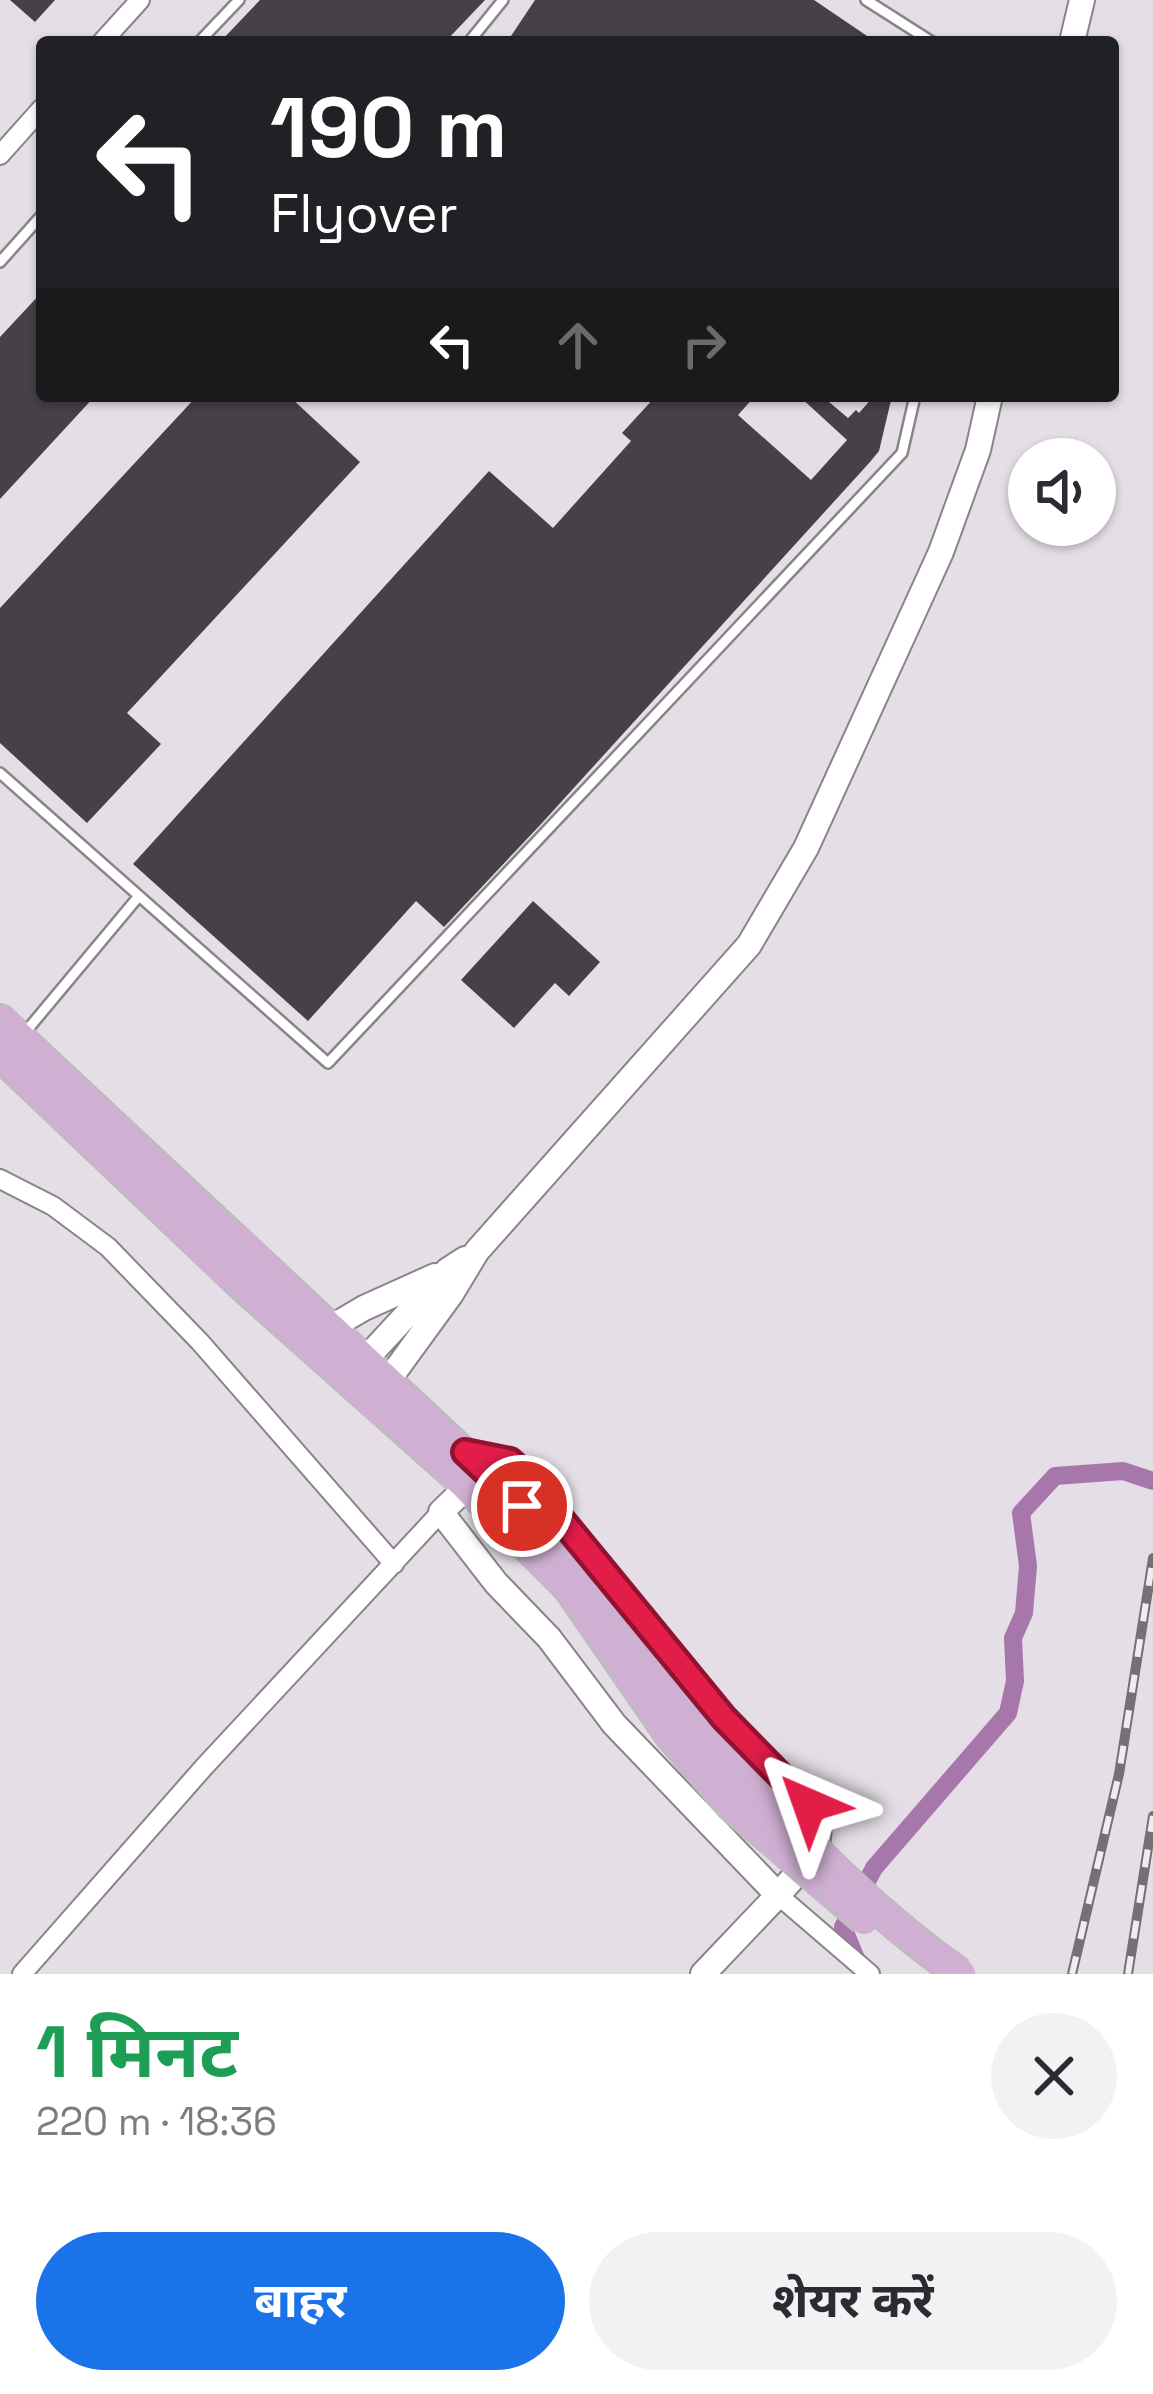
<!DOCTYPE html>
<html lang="hi">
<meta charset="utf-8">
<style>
body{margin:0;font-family:"Space Grotesk","Noto Sans Devanagari",sans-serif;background:#f2f2f3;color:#2b2b33;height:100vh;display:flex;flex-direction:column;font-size:45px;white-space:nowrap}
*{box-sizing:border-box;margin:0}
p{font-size:39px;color:#7c7c81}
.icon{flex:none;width:66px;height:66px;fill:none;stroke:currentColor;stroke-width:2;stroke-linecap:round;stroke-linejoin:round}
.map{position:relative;height:1974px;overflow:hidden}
.details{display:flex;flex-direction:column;background:#fff;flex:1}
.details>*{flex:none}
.guide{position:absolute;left:36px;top:36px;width:1083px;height:366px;border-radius:12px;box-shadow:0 3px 9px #0004;background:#202124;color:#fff;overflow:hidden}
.buttons{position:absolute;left:1008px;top:438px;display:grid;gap:24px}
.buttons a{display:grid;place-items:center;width:108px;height:108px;border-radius:50%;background:#fff;box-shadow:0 3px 9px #0004;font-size:60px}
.pin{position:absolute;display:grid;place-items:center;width:102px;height:102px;color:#fff;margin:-51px;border:6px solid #fff;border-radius:50%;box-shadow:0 3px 12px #0007}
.me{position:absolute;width:132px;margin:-66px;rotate:317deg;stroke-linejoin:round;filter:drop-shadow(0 0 9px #0008)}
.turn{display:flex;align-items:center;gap:42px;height:252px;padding:0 36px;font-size:54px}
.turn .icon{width:156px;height:156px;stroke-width:2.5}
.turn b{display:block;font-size:84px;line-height:102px}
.lanes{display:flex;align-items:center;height:114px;padding:0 36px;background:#0003;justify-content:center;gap:60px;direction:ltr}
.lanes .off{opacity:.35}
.round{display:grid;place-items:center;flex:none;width:126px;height:126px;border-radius:63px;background:#f2f2f3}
.summary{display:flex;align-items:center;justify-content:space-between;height:204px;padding:0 36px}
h1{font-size:72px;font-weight:700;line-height:90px;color:#1e9e55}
.cta{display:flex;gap:24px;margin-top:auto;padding:24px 36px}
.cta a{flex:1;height:138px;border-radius:72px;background:#1a73e8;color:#fff;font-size:48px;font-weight:700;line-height:138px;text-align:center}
.cta a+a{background:#f2f2f3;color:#2b2b33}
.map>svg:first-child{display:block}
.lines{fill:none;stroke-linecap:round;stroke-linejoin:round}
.canal{stroke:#a777ac;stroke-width:18}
.building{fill:#464047}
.service-casing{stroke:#8a838a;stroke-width:14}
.minor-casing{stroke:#8a838a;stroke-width:22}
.tertiary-casing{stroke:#8a838a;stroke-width:28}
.primary-casing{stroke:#bdbcbd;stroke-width:34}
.service{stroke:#fff;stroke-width:9}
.minor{stroke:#fff;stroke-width:18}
.tertiary{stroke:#fff;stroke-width:24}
.primary{stroke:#cfb0d3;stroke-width:30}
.rail-casing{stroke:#757075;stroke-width:10}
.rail{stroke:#f2ebf3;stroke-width:6;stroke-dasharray:18;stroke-linecap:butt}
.primary-bridge-casing{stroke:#bdbcbd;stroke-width:34;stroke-linecap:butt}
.primary-bridge{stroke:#cfb0d3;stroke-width:30}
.route-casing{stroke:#92132f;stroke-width:30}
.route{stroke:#e11d48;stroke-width:21}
</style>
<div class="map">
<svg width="1153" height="1974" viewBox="0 0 1153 1974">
<rect width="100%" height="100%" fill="#e5dee6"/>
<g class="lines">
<path class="canal" d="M859,1966L843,1927L874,1868L1008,1713L1015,1681L1013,1638L1024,1613L1028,1566L1021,1513L1055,1476L1123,1471L1153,1481"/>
</g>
<path class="building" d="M10,0H55L35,22Z
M260,0H485L445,42H220Z
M535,0H814L876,42H507Z
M42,292V396H95L0,499V337Z
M197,396H289L360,462L127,713L161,744L87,823L0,743V608Z
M656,396H755L738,415L811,480L847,440L799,396H822L848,418L856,410L859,413L874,396H892L879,451L870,462L542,823L444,927L416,901L308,1021L133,864L489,471L553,528L631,441L622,433Z
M533,901L600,962L569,996L555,983L514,1028L461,980Z"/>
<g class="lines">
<defs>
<path id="service" d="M866,0L932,42
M199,42L239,0
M469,42L503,0
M0,262L42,215
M0,773L328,1063L902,453L915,396
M23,1035L139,896"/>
<path id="minor" d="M102,42L140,0
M0,155L42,108
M0,1179L53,1206L108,1247L200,1342L394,1564
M778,1895L870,1974
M22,1974L204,1767L441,1512"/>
<path id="tertiary" d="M1072,42L1082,0
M330,1328L364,1308L435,1276
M363,1362L448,1270L465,1259
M387,1382L451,1294L477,1251L749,945L806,848L941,552L978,450L990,396
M465,1452L510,1461L524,1474L723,1717L809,1805C835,1843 802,1866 778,1895L614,1724L549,1638L496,1583L441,1512L468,1486
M703,1974L778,1895"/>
<path id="primary" d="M0,1020L550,1534L609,1604L687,1714
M0,1055L242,1285L461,1480L569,1588L671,1736"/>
</defs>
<use href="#service" class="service-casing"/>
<use href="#minor" class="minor-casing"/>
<use href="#tertiary" class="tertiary-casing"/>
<use href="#primary" class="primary-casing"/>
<use href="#service" class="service"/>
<use href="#minor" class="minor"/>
<use href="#tertiary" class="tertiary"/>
<use href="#primary" class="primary"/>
<defs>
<path id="rail" d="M1072,1974L1119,1774L1153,1558
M1128,1974L1153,1816"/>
</defs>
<use href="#rail" class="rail-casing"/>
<use href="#rail" class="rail"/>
<defs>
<path id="primary-bridge" d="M687,1714C771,1806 858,1903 960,1974
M671,1736L732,1806L864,1919"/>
</defs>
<use href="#primary-bridge" class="primary-bridge-casing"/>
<use href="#primary-bridge" class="primary-bridge"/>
</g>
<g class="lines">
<defs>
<path id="route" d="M522,1506L465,1452L510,1461L524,1474L724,1718L809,1805"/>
</defs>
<use href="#route" class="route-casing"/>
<use href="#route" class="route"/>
</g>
</svg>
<div class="buttons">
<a><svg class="icon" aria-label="sound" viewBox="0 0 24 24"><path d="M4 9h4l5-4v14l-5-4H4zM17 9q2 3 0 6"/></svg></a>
</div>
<div class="pin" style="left:522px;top:1506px;background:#d93025"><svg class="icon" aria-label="arrive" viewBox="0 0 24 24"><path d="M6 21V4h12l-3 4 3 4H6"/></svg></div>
<svg class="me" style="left:809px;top:1805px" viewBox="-20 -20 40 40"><path d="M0-17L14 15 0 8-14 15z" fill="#e11d48" stroke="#fff" stroke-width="4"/></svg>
<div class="guide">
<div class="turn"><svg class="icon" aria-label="left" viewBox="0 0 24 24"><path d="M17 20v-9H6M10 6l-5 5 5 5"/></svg><div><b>190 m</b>Flyover</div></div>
<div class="lanes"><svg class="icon" aria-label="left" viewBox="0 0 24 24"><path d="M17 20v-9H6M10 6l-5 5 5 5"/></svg><svg class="icon off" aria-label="ahead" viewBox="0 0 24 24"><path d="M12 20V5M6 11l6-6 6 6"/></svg><svg class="icon off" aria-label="right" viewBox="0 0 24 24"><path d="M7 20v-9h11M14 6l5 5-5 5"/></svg></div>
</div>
</div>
<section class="details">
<div class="summary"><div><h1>1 मिनट</h1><p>220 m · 18:36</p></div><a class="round"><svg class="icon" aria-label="close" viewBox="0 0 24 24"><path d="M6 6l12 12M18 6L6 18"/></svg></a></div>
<div class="cta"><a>बाहर</a><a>शेयर करें</a></div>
</section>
